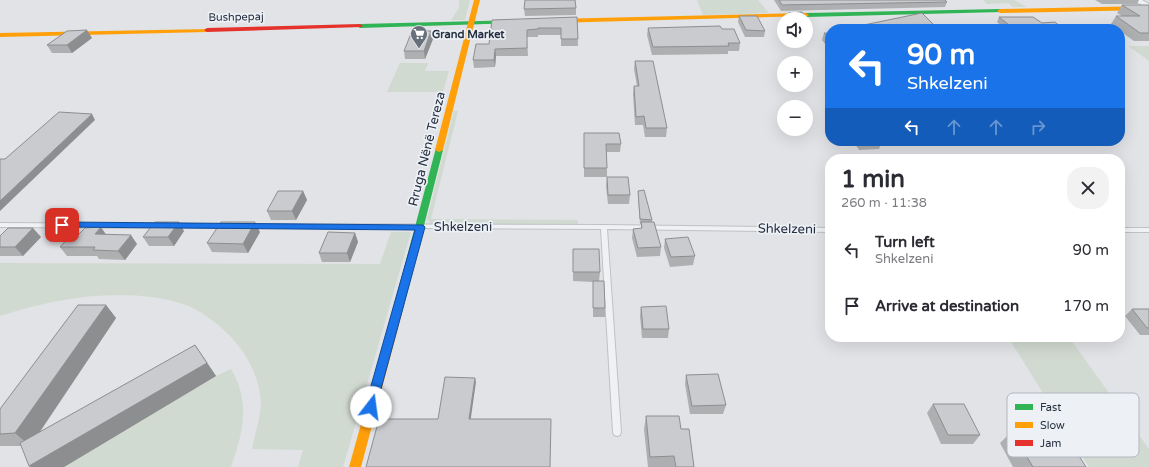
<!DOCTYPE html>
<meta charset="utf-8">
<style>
body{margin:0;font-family:"Varela Round",sans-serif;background:#f2f2f3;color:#2b2b33;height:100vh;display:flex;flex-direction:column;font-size:15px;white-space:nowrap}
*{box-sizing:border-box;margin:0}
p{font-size:13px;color:#7c7c81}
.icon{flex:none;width:22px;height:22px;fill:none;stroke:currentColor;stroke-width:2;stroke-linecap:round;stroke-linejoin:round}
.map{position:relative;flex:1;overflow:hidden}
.details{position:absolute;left:825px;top:154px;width:300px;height:188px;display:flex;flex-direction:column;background:#fff;border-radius:16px;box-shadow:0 4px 16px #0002}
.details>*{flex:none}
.top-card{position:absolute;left:825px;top:24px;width:300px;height:122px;border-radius:16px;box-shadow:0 4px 16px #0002;background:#1a73e8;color:#fff;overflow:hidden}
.tools{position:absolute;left:777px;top:12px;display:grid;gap:8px}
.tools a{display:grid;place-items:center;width:36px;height:36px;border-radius:50%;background:#fff;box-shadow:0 4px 16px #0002;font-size:20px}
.pin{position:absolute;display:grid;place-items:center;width:34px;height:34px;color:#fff;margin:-17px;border-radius:8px;box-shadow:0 2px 6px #0006}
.me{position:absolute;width:44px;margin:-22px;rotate:15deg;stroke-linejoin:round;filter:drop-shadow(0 0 3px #0008)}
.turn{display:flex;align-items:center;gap:14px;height:84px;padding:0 16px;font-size:18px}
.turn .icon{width:52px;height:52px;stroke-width:2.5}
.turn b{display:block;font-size:28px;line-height:34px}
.lanes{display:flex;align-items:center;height:38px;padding:0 16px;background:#0003;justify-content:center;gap:20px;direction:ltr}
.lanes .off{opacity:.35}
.round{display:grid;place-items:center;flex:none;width:42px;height:42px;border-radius:16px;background:#f2f2f3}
.headline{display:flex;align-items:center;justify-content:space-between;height:68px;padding:0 16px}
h1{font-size:24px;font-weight:800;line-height:30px}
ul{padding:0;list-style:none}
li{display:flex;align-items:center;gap:12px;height:56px;padding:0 16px}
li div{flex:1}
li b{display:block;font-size:15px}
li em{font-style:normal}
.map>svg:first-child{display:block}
.green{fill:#d1dad0}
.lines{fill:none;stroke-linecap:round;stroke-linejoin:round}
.lane-casing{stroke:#bfc1c4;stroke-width:2}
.street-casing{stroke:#bfc1c4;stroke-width:2}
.lane{fill:#f0f1f3;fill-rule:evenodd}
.street{fill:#f0f1f3;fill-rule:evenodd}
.fast{fill:#30b455;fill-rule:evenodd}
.slow{fill:#ff9f0a;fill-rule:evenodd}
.jam{fill:#e5322d;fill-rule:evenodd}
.wall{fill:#adafb1}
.shaded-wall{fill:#8d8e90}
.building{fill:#c9cbce;stroke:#8d8e90}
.route{fill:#1a73e8;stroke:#114b97}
.labels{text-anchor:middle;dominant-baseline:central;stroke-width:3.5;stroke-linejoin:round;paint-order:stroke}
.far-street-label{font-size:11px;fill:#263040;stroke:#edf1f6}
.far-poi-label{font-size:11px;font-weight:bold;fill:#263040;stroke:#edf1f6;text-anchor:start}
.street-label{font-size:13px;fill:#263040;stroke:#edf1f6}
.key{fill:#edf1f6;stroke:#b1b7bf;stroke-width:1}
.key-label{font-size:11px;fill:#263040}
</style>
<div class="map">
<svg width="1149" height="467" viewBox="0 0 1149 467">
<rect width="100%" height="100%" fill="#e1e3e6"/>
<path class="green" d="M459,0H470L465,20H451L459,8Z
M697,0H758L769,13L703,15Z
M983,0H1014L1027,7H1013L1008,3L987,4Z
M1128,46H1149V61Z
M400,63H428L425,71H449L443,92H387Z
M454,111H458L431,219L578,220V224H431L427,219Z
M391,232H411L343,467H298L303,450L252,449C255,434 261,416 261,401C259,377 247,353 230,336C217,323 201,310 183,304C126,286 55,298 0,316V263L380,264Z
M1008,337H1069L1149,449V467H1089Z
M231,369C251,403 243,432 231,467H66V465L216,376Z"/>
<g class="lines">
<defs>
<path id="lane" d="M0,223L158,224L161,226L158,228L0,227Z
M174,224H226L229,226L226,228L172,227L171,226Z
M250,224L604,225L830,228V232L607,229L621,432L620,435L617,436L614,435L613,432L601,229L248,227L247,226Z
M1120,228H1149V232H1120Z"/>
<path id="street" d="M1133,0H1142L1149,4V9Z"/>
</defs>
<use href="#lane" class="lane-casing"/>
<use href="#street" class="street-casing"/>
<use href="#lane" class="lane"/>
<use href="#street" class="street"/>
<path class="fast" d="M1000,9L1003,11L1002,12L806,17L803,15L806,13Z
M515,20L517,21V23L360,28L357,26L360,24Z
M436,148H442L443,150L402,313L401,316L397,317L393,316L392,313Z"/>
<path class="slow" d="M474,0H480L443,150L439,152L435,150Z
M1149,6V10L1000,13L997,11L1000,9Z
M806,13L809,15L808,16L553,23L550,21L553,19Z
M209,29V31L207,32L0,37V33Z
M397,309L401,310L402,313L361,467H349L392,313L393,310Z"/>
<path class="jam" d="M360,24L363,26L362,27L207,32L204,30L207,28Z"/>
</g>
<path class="wall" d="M774,0H945L947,2L945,7L781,11Z
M1095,0H1139L1137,4H1102Z
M1122,5H1149V41H1134L1120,31V29H1118L1111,24L1116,16H1122L1117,13Z
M576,8V15L525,16L524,9Z
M802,12L812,26L810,33H806V19H787L788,13Z
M739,16L765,31L764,37H745L738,22Z
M577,17L578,46H561V35H538V37H527L528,56H496L495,67L474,68L473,60L489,44L492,20Z
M999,17L1042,23L1063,29H1005L997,22Z
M859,26L938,29H858Z
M648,28L722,29L740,43L739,51H728V54L652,55L647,35Z
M824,33H830V50L822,40Z
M92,38L72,53H52L47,45Z
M433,39L425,59H405L404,51Z
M635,61L667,128L666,137H645L643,125H635L633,94L634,86H637L634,69Z
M584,133L621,144L620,152H606L607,168V177H584Z
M853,141H882L879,149L859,150Z
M607,177L630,195L629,204H608L606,186Z
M303,191L307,200L296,220H271L267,211Z
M638,191L652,220V222L661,247L660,256L637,257L632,238L633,229L641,228V224H640L638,196Z
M184,231L174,246H149L143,237Z
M260,232L248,253L212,252L207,243Z
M355,233L358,242L350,262H322L319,253Z
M106,235L137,244L125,260L99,259L97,256H67L60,247Z
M0,236L41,237L23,256H0Z
M665,239L695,256L693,265L670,267L664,248Z
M573,249L600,272L599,281L605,308V317H593V282L573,281Z
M106,305L116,318L40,432L204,358L216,376L64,467H30L22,446H0V409Z
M641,307L669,329L668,338H642L640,316Z
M1132,309H1149V335H1140L1125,316Z
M686,375L726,405L723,414H690L685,384Z
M933,404L980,435L973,444H941L927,413Z
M646,416L681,429L694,467H648L644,429Z
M1012,431L1048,440L1086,467H1013L1000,443Z"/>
<path class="shaded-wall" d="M87,30L92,38L72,53L67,45Z
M431,31L433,39L425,59L424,51Z
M495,49L496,56L495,67L494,60Z
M92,114L95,120L0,211V201Z
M303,191L307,200L296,220L292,211Z
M179,222L184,231L174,246L168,237Z
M255,222L260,232L248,253L243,244Z
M101,227L107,236L95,234Z
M33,228L41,237L23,256L15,247Z
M355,233L358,242L350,262L347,253Z
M131,235L137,244L125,260L118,251Z
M106,305L116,318L30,446L15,433Z
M195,345L216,376L64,467H30L29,466Z
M475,378L476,382L470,424L469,419Z"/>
<path class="building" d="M525,0H575L576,8L524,9Z
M779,0H945L947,2L782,5Z
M1122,5H1149V33H1140L1116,16H1140Z
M802,12L812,26H806V19H793L788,13Z
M922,13L938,29H864L859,26Z
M739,16H757L765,31L746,30Z
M577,17L578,39H561V28H538V29L527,30V48L495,49L494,60H473L476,44H489L492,20Z
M999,17H1033L1042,23L1055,22L1063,29H1014Z
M720,26L722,29H734L740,43H728L729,46L653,47L648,28Z
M87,30L67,45H47L67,31Z
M412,31H431L424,51H404Z
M824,33H830V40Z
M635,61H653L667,128H646L644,116L636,117L634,86H639Z
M59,112L92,114L0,201V159H5Z
M584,133H619L621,144H606L607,168H584Z
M607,177H628L630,195H608Z
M644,190L652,220L640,219L638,191Z
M278,191H303L292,211H267Z
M155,222H179L168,237H143Z
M221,222H255L243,244L207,243Z
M641,222H654L661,247L638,248L633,229L642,228Z
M101,227L95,234L131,235L118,251L93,250L95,247H60L71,235L79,234L85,228Z
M8,228H33L15,247H0V236Z
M328,232L355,233L347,253H319Z
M688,237L695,256L671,257L665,239Z
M573,249H599L600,272H573Z
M593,281H604L605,308H593Z
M78,305H106L15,433L0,434V409Z
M666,306L669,329H643L641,307Z
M1132,309H1149V328H1147Z
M195,345L207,363L29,466L20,443Z
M718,374L726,405L692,406L686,375Z
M445,377L475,378L469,419H551L550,467H366L379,419H438Z
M933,404H964L980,435H948Z
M646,416H679L681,429H689L694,467H676L674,456L650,457Z
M1042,430L1048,440H1069L1086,467H1033L1012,431Z"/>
<path class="route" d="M62,222L423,225L425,227L375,411L371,412L367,411L365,407L415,230L59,227L58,225Z"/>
<defs>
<symbol id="supermarket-pin" viewBox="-11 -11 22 30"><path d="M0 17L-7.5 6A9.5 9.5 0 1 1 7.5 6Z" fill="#676f7a" stroke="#edf1f6"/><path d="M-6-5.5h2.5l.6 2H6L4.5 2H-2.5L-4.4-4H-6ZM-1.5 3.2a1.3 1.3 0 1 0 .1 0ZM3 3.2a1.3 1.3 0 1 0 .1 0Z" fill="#fff"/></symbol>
</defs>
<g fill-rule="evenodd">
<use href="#supermarket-pin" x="409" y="24" width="20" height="27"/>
</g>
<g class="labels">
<g class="far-street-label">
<text transform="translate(236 17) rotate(-1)">Bushpepaj</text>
</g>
<g class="far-poi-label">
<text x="432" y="34">Grand Market</text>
</g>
<g class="street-label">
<text transform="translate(427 149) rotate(-76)">Rruga Nënë Tereza</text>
<text x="463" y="227">Shkelzeni</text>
<text transform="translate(787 229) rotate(1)">Shkelzeni</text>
</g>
</g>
<rect x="1007" y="393" width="132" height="64" rx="6" class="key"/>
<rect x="1015" y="404" width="18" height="6" fill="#30b455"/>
<rect x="1015" y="422" width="18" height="6" fill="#ff9f0a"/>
<rect x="1015" y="440" width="18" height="6" fill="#e5322d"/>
<g class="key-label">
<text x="1040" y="411">Fast</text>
<text x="1040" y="429">Slow</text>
<text x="1040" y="447">Jam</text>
</g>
</svg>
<div class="tools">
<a><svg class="icon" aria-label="sound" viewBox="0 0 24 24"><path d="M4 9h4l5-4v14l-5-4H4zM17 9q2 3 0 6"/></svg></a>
<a>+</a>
<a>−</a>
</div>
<div class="pin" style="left:62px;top:225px;background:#d93025"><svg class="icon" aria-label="arrive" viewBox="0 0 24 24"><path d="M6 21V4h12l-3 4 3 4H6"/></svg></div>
<svg class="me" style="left:371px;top:407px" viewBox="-20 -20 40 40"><circle r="19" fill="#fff"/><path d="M0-13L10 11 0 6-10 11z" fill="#1a73e8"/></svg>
<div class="top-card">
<div class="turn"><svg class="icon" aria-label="left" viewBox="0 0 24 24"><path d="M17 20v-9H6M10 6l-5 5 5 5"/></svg><div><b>90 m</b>Shkelzeni</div></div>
<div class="lanes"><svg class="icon" aria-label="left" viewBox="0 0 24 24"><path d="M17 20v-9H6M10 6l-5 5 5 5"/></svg><svg class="icon off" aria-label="ahead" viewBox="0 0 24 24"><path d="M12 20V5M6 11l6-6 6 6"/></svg><svg class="icon off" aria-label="ahead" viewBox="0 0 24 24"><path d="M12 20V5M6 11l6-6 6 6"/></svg><svg class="icon off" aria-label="right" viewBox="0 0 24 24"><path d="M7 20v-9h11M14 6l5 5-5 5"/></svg></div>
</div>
<section class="details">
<div class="headline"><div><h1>1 min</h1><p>260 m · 11:38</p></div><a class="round"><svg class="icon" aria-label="close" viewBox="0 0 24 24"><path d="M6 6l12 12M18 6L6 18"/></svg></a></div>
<ul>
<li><svg class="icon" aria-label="left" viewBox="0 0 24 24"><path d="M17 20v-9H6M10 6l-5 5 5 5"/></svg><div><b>Turn left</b><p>Shkelzeni</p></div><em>90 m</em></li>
<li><svg class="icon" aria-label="arrive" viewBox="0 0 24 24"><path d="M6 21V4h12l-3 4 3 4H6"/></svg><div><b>Arrive at destination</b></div><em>170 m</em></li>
</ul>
</section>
</div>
